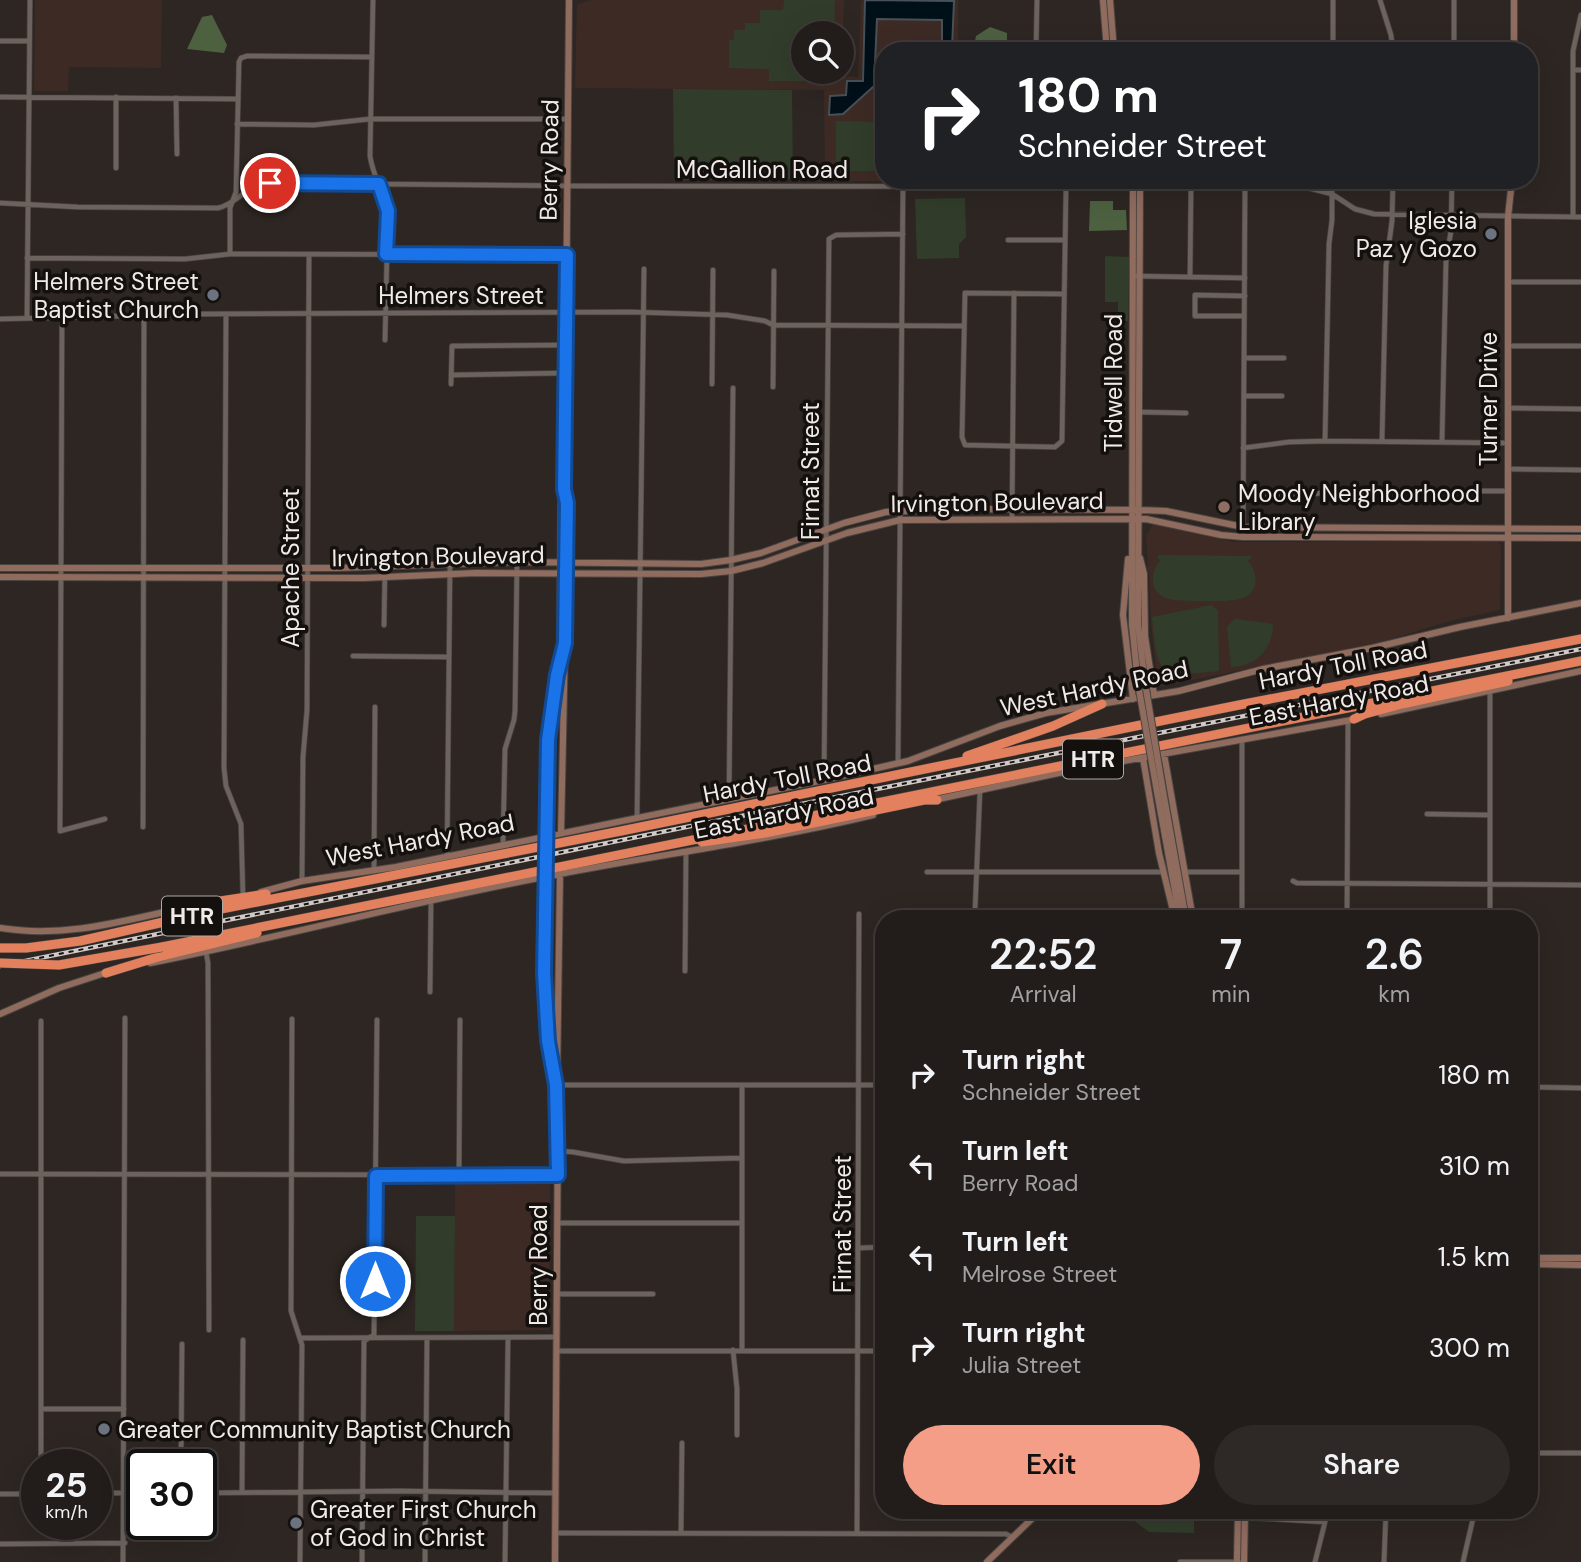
<!DOCTYPE html>
<style>
body{margin:0;font-family:"DM Sans",sans-serif;background:#2e2927;color:#f1f3f6;height:100vh;display:flex;flex-direction:column;font-size:26px;white-space:nowrap}
*{box-sizing:border-box;margin:0}
p{font-size:23px;color:#a2a1a2}
.icon{flex:none;width:38px;height:38px;fill:none;stroke:currentColor;stroke-width:2;stroke-linecap:round;stroke-linejoin:round}
.map{position:relative;flex:1;overflow:hidden}
.drawer{position:absolute;left:875px;top:910px;width:663px;height:609px;display:flex;flex-direction:column;background:#221c1a;border-radius:28px;box-shadow:0 7px 28px #0002,0 0 0 2px #3f3a39}
.drawer>*{flex:none}
.banner{position:absolute;left:875px;top:42px;width:663px;height:147px;border-radius:28px;box-shadow:0 7px 28px #0002,0 0 0 2px #3f3a39;background:#202124;color:#fff;overflow:hidden}
.controls{position:absolute;left:791px;top:21px;display:grid;gap:14px}
.controls a{display:grid;place-items:center;width:63px;height:63px;border-radius:50%;background:#221c1a;box-shadow:0 7px 28px #0002,0 0 0 2px #3f3a39;font-size:35px}
.speed{position:absolute;left:21px;top:1449px;display:flex;gap:14px;font-size:35px;font-weight:700;text-align:center}
.speed>*{display:grid;place-content:center;width:91px;height:91px;border-radius:50%;background:#221c1a;box-shadow:0 7px 28px #0002,0 0 0 2px #3f3a39;line-height:1}
.speed small{font-size:18px;font-weight:400}
.speed .limit{border:4px solid #111;border-radius:10px;background:#fff;color:#111}
.pin{position:absolute;display:grid;place-items:center;width:60px;height:60px;color:#fff;margin:-30px;border:4px solid #fff;border-radius:50%;box-shadow:0 2px 7px #0007}
.me{position:absolute;width:77px;margin:-38px;rotate:0deg;stroke-linejoin:round;filter:drop-shadow(0 0 5px #0008)}
.turn{display:flex;align-items:center;gap:24px;height:147px;padding:0 28px;font-size:32px}
.turn .icon{width:91px;height:91px;stroke-width:2.5}
.turn b{display:block;font-size:49px;line-height:60px}
.eta{display:flex;justify-content:space-evenly;align-items:center;height:119px;text-align:center}
.eta b{font-size:42px;font-weight:600;line-height:49px}
.button{display:flex;gap:14px;margin-top:auto;padding:14px 28px}
.button a{flex:1;height:80px;border-radius:42px;background:#f49e87;color:#111;font-size:28px;font-weight:600;line-height:80px;text-align:center}
.button a+a{background:#2e2927;color:#f1f3f6}
ul{padding:0;list-style:none}
li{display:flex;align-items:center;gap:21px;height:91px;padding:0 28px}
li div{flex:1}
li b{display:block;font-size:26px}
li em{font-style:normal}
.map>svg:first-child{display:block}
.education{fill:#3d2a25;fill-rule:evenodd}
.green{fill:#313d2a}
.forest{fill:#4d6141}
.water{fill:#001019;stroke:#485157;stroke-width:2}
.lines{fill:none;stroke-linecap:round;stroke-linejoin:round}
.street-casing{stroke:#4a4441;stroke-width:6}
.secondary-casing{stroke:#4a4441;stroke-width:8}
.highway-casing{stroke:#4a4441;stroke-width:10}
.street{stroke:#6c635f;stroke-width:4.5}
.secondary{stroke:#906c5f;stroke-width:6}
.highway{stroke:#e3805e;stroke-width:9}
.rail-casing{stroke:#cfc9c7;stroke-width:4.5}
.rail{stroke:#13100e;stroke-width:2;stroke-dasharray:5;stroke-linecap:butt}
.secondary-bridge-casing{stroke:#4a4441;stroke-width:8;stroke-linecap:butt}
.highway-bridge-casing{stroke:#4a4441;stroke-width:10;stroke-linecap:butt}
.secondary-bridge{stroke:#906c5f;stroke-width:6}
.highway-bridge{stroke:#e3805e;stroke-width:9}
.route-casing{stroke:#114b97;stroke-width:18}
.route{stroke:#1a73e8;stroke-width:12}
.worship-dot{fill:#6b7280;stroke:#13100e;stroke-width:2.5}
.education-dot{fill:#8d6e63;stroke:#13100e;stroke-width:2.5}
.labels{text-anchor:middle;dominant-baseline:central;stroke-width:7;stroke-linejoin:round;paint-order:stroke}
.shield{fill:#13100e;stroke:#aea9a7;stroke-width:2}
.shield-label{font-size:23px;font-weight:bold;fill:#f0eae8}
.street-label{font-size:24px;fill:#f0eae8;stroke:#13100e}
.poi-label{font-size:24px;fill:#f0eae8;stroke:#13100e;text-anchor:start}
</style>
<div class="map">
<svg width="1581" height="1562" viewBox="0 0 1581 1562">
<rect width="100%" height="100%" fill="#2d2622"/>
<path class="education" d="M35,0H162L161,68L69,67L68,91H34Z
M592,0H844L842,76L858,77L861,0H958V51H884V180L935,181H825L824,90L575,88L577,4ZM803,33H842V72H803Z
M1153,524L1233,542H1498L1501,546L1500,610L1450,621L1385,641L1158,687L1151,624L1149,571L1146,569L1148,565L1146,536Z
M455,1180H550L549,1330L454,1331Z"/>
<path class="green" d="M784,0H835L834,33H803V72H833L830,81H769V69L729,68V40H734V30H745V23H760V10H783Z
M673,89L792,90L793,179L674,180Z
M836,121L884,122V171H836Z
M965,198L966,237L959,244V258L917,259L915,199Z
M1105,256L1129,257L1128,321H1118V302H1105Z
M1158,555L1251,556V559L1247,560C1259,572 1260,594 1240,599C1230,602 1179,602 1169,599C1149,594 1149,572 1161,560L1158,559Z
M1211,605L1218,610L1219,671C1158,677 1158,678 1152,617Z
M1235,619L1273,624C1273,649 1256,666 1231,667L1227,627Z
M925,912L1170,913L1171,919H925Z
M416,1216H455L454,1331H415Z
M1120,1510H1194V1533L1149,1532Z"/>
<path class="forest" d="M212,15L227,45L224,53L187,49L202,17Z
M990,27L1007,33V51H973L976,36Z
M1090,201H1113V210H1126L1127,230L1089,231Z"/>
<path class="water" d="M865,0L954,1L952,48H942V20L877,19L874,86L843,114L829,115L830,96L846,95L847,81H863Z"/>
<g class="lines">
<defs>
<path id="street" d="M373,0L370,156C373,176 383,192 388,211L385,340
M1380,0L1391,35L1393,51
M0,41H29
M1036,51L1037,0
M1333,51V0
M1454,51V0
M1573,70H1581
M0,97L237,99
M176,98L177,154
M237,124L314,125L370,119H568
M116,168V97
M0,203L78,207L218,208C237,204 243,187 270,183L579,186L1305,187L1332,194L1355,209L1374,214L1581,217
M1573,217V51L1581,15
M1008,240H1065
M230,254V208L236,192L239,62L241,58L247,56L371,57
M27,258L185,259L230,254L567,255
M1133,276L1245,278
M1190,277L1191,188
M1508,282H1581
M1064,294L965,293L962,437L965,445L1055,447L1062,441L1066,187
M226,314L224,768L226,786L241,824L243,897
M1244,316H1195V295L1245,296
M62,317L60,831L105,819
M27,318L30,0
M0,319L201,314L631,312L727,315L765,321L773,325L962,326
M1508,346H1581
M1244,358H1284
M451,375L565,373
M451,384L452,346L565,345
M712,384L713,270
M773,387L774,271
M1244,396H1282
M1508,408L1581,409
M1138,412L1186,413
M1325,441L1329,244L1332,220V180
M1382,441L1386,266L1392,221L1393,180
M1442,441L1446,261L1451,231L1452,180
M1243,448L1289,442L1325,441L1507,443
M1508,469L1581,470
M1243,496H1297L1337,491H1507
M1012,519L1014,293
M1243,537L1245,187
M384,625L385,567
M353,656L449,657
M898,763L903,186
M824,780L829,239L836,235L903,234
M729,800L733,388
M1427,814L1490,815
M637,818L644,269
M143,827L144,315
M503,844L505,749L514,720L515,711L517,562
M447,856L450,564
M374,870L375,707
M927,872H1163
M1185,872H1242
M302,881L303,757L307,710L309,255
M1293,881L1297,883L1581,885
M975,911L980,790
M1242,919V739
M1347,919L1348,720
M1490,919V690
M206,952L208,963L209,1330
M685,971L686,852
M430,992L431,900
M292,1019L291,1311L302,1345L300,1562
M556,1085H884
M1530,1087L1581,1088
M558,1151L573,1152L624,1161L742,1158
M0,1174L558,1175
M459,1174L460,1020
M558,1223H742
M859,1248L884,1247
M557,1294H653
M301,1338L557,1337
M733,1350L737,1389V1435
M742,1350V1085
M557,1351H884
M41,1409H124
M1530,1453H1581
M41,1465V1021
M181,1465L182,1344
M242,1492L243,1340
M96,1493H142
M201,1493L400,1491L556,1493
M0,1494H37
M1238,1517L1325,1522
M555,1533L1006,1534L1012,1537
M681,1533L682,1443
M857,1533L859,914
M0,1544L125,1543
M123,1562L125,1018
M362,1562L364,1341L374,1335L377,1020
M425,1562L427,1338
M505,1562L508,1338
M1180,1562H1239
M1315,1562L1328,1510
M1384,1562L1386,1510
M1463,1562L1475,1510"/>
<path id="secondary" d="M1103,0L1107,51
M1110,0L1114,51
M1514,51V0
M1133,180L1132,624L1138,684
M1140,180L1138,624L1145,683
M1140,558L1144,574L1145,636L1154,695
M1128,559L1123,615L1133,699
M0,568H337L517,562L701,564L731,560L761,553L844,523L886,512L951,509L1141,510L1166,511L1243,527L1581,529
M0,577L364,578L476,573L701,574L731,571L763,563L847,533L900,520L1146,519L1221,535L1243,537L1581,538
M1508,618V217L1512,180
M564,646L567,560V503L564,493
M1381,714L1581,671
M1164,754L1193,919
M1143,758L1159,853L1175,919
M1163,791L1186,919
M1157,792L1180,919
M934,800L1068,771L1357,719
M547,802L548,740L560,643L561,505L564,489L565,438L569,0
M561,832L565,643
M261,892L302,881L396,867L824,780L908,761L1000,726L1046,713L1179,691L1263,669L1372,648L1460,627L1581,603
M545,912L547,1023L556,1085L558,1110L555,1562
M0,928C69,939 129,919 196,905
M150,963C287,936 422,899 560,874C664,854 769,840 873,815
M0,1014L59,988L108,972
M557,1080L560,874
M1530,1258H1581
M1530,1264L1581,1265
M987,1562L1041,1510
M1237,1562L1238,1510
M1244,1562L1245,1510"/>
<path id="highway" d="M1354,719L1365,714L1402,704L1508,681
M967,756L1053,726L1102,704
M702,842L765,833L924,800H937
M194,905L266,894
M162,947L1581,661
M0,948H26L80,941L221,909L621,831L1239,705L1581,639
M106,973L158,957L257,933"/>
</defs>
<use href="#street" class="street-casing"/>
<use href="#secondary" class="secondary-casing"/>
<use href="#highway" class="highway-casing"/>
<use href="#street" class="street"/>
<use href="#secondary" class="secondary"/>
<use href="#highway" class="highway"/>
<defs>
<path id="rail" d="M0,966L701,824L1581,649"/>
</defs>
<use href="#rail" class="rail-casing"/>
<use href="#rail" class="rail"/>
<defs>
<path id="secondary-bridge" d="M1145,683L1163,791
M1138,684L1157,792
M545,912L547,802"/>
<path id="highway-bridge" d="M0,963L59,965L162,947"/>
</defs>
<use href="#secondary-bridge" class="secondary-bridge-casing"/>
<use href="#highway-bridge" class="highway-bridge-casing"/>
<use href="#secondary-bridge" class="secondary-bridge"/>
<use href="#highway-bridge" class="highway-bridge"/>
</g>
<g class="lines">
<defs>
<path id="route" d="M270,183L379,184L388,211L386,254L567,255L564,489L567,503L565,643L557,675L548,740L544,973L548,1041L556,1085L558,1175L376,1176L375,1281"/>
</defs>
<use href="#route" class="route-casing"/>
<use href="#route" class="route"/>
</g>
<g class="worship-dot">
<circle cx="1491" cy="234" r="7"/>
<circle cx="213" cy="295" r="7"/>
<circle cx="104" cy="1429" r="7"/>
<circle cx="296" cy="1523" r="7"/>
</g>
<circle class="education-dot" cx="1224" cy="507" r="7"/>
<g class="labels">
<g class="shield">
<rect x="1063" y="739.5" width="60" height="39" rx="5"/>
<rect x="162" y="896.5" width="60" height="39" rx="5"/>
</g>
<g class="shield-label">
<text x="1093" y="759">HTR</text>
<text x="192" y="916">HTR</text>
</g>
<g class="street-label">
<text transform="translate(549 160) rotate(-89)">Berry Road</text>
<text x="762" y="169">McGallion Road</text>
<text x="461" y="295">Helmers Street</text>
<text transform="translate(1113 383) rotate(-90)">Tidwell Road</text>
<text transform="translate(1488 399) rotate(-90)">Turner Drive</text>
<text transform="translate(810 471) rotate(-90)">Firnat Street</text>
<text transform="translate(997 502) rotate(-1)">Irvington Boulevard</text>
<text transform="translate(438 556) rotate(-1)">Irvington Boulevard</text>
<text transform="translate(290 568) rotate(-90)">Apache Street</text>
<text transform="translate(1343 665) rotate(-11)">Hardy Toll Road</text>
<text transform="translate(1094 688) rotate(-12)">West Hardy Road</text>
<text transform="translate(1339 700) rotate(-11)">East Hardy Road</text>
<text transform="translate(787 778) rotate(-11)">Hardy Toll Road</text>
<text transform="translate(784 813) rotate(-11)">East Hardy Road</text>
<text transform="translate(420 840) rotate(-11)">West Hardy Road</text>
<text transform="translate(842 1224) rotate(-90)">Firnat Street</text>
<text transform="translate(538 1265) rotate(-90)">Berry Road</text>
</g>
<g class="poi-label">
<text x="1477" y="220" text-anchor="end">Iglesia<tspan x="1477" dy="28">Paz y Gozo</tspan></text>
<text x="199" y="281" text-anchor="end">Helmers Street<tspan x="199" dy="28">Baptist Church</tspan></text>
<text x="1238" y="493">Moody Neighborhood<tspan x="1238" dy="28">Library</tspan></text>
<text x="118" y="1429">Greater Community Baptist Church</text>
<text x="310" y="1509">Greater First Church<tspan x="310" dy="28">of God in Christ</tspan></text>
</g>
</g>
</svg>
<div class="controls">
<a><svg class="icon" aria-label="search" viewBox="0 0 24 24"><circle cx="10" cy="10" r="6"/><path d="M15 15l6 6"/></svg></a>
</div>
<div class="speed"><div>25<small>km/h</small></div><div class="limit">30</div></div>
<div class="pin" style="left:270px;top:183px;background:#d93025"><svg class="icon" aria-label="arrive" viewBox="0 0 24 24"><path d="M6 21V4h12l-3 4 3 4H6"/></svg></div>
<svg class="me" style="left:375px;top:1281px" viewBox="-20 -20 40 40"><circle r="17" fill="#1a73e8" stroke="#fff" stroke-width="3"/><path d="M0-11L8 9 0 5-8 9z" fill="#fff"/></svg>
<div class="banner">
<div class="turn"><svg class="icon" aria-label="right" viewBox="0 0 24 24"><path d="M7 20v-9h11M14 6l5 5-5 5"/></svg><div><b>180 m</b>Schneider Street</div></div>
</div>
<section class="drawer">
<div class="eta">
<div><b>22:52</b><p>Arrival</p></div>
<div><b>7</b><p>min</p></div>
<div><b>2.6</b><p>km</p></div>
</div>
<ul>
<li><svg class="icon" aria-label="right" viewBox="0 0 24 24"><path d="M7 20v-9h11M14 6l5 5-5 5"/></svg><div><b>Turn right</b><p>Schneider Street</p></div><em>180 m</em></li>
<li><svg class="icon" aria-label="left" viewBox="0 0 24 24"><path d="M17 20v-9H6M10 6l-5 5 5 5"/></svg><div><b>Turn left</b><p>Berry Road</p></div><em>310 m</em></li>
<li><svg class="icon" aria-label="left" viewBox="0 0 24 24"><path d="M17 20v-9H6M10 6l-5 5 5 5"/></svg><div><b>Turn left</b><p>Melrose Street</p></div><em>1.5 km</em></li>
<li><svg class="icon" aria-label="right" viewBox="0 0 24 24"><path d="M7 20v-9h11M14 6l5 5-5 5"/></svg><div><b>Turn right</b><p>Julia Street</p></div><em>300 m</em></li>
</ul>
<div class="button"><a>Exit</a><a>Share</a></div>
</section>
</div>
